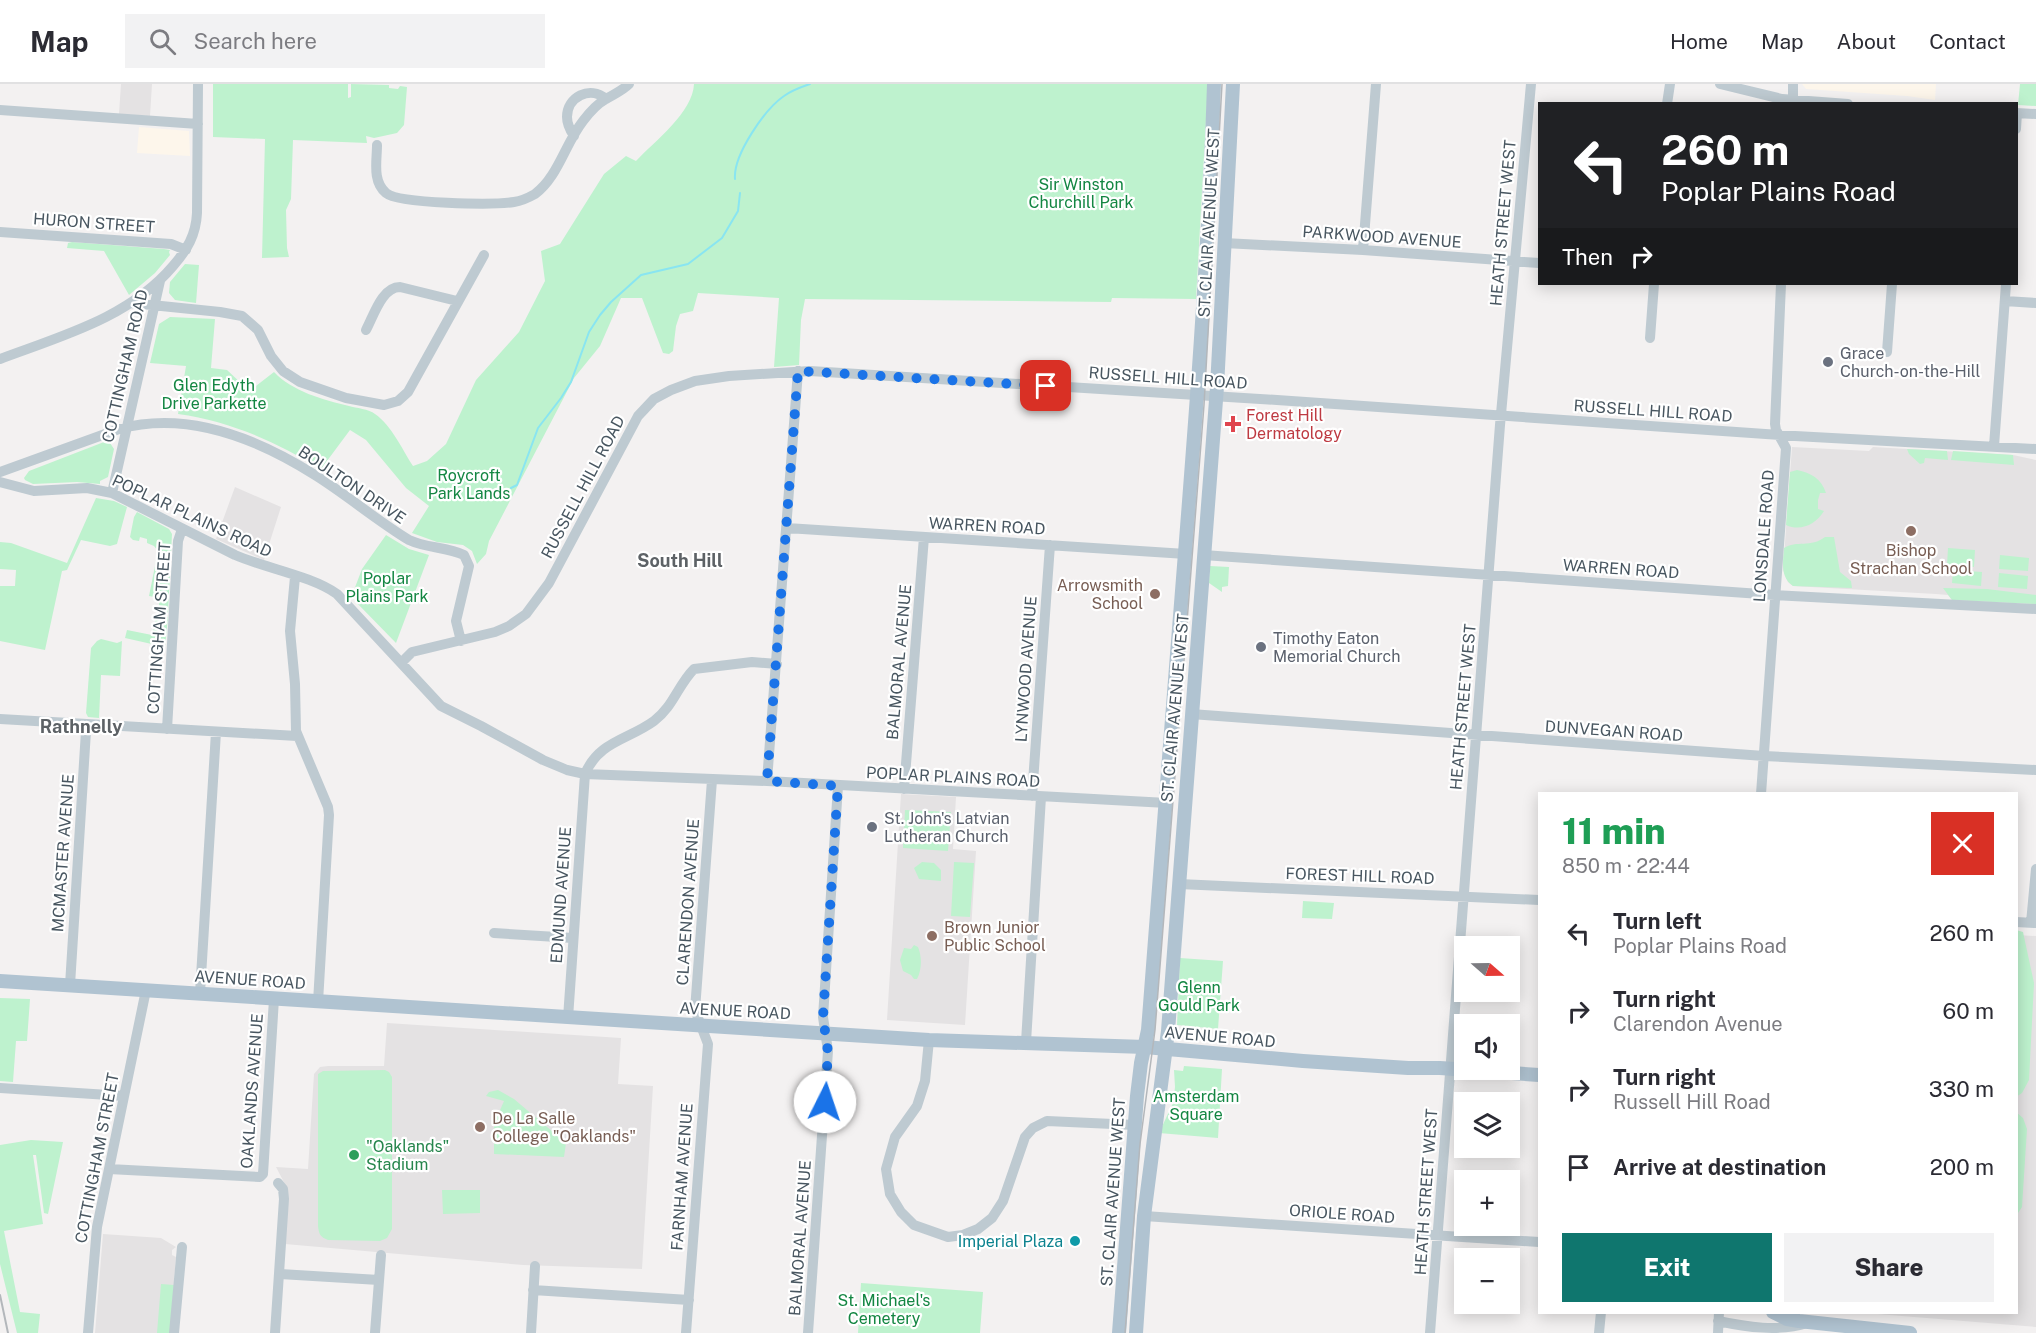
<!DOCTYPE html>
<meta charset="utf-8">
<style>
body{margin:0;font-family:"Public Sans",sans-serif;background:#f2f2f3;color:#2b2b33;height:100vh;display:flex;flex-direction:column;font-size:22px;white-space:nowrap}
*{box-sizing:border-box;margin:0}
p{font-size:20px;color:#7c7c81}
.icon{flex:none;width:33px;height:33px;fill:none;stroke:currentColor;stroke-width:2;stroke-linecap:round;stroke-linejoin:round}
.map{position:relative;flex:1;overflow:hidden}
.drawer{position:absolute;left:1538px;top:708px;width:480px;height:522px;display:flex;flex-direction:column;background:#fff;border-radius:0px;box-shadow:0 3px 15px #0003}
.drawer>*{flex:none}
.top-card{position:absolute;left:1538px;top:18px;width:480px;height:183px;border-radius:0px;box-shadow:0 3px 15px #0003;background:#202124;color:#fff;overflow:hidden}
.needle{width:39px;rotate:110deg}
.tools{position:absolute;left:1454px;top:852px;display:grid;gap:12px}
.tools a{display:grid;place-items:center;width:66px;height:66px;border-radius:0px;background:#fff;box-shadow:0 3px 15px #0003;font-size:30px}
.pin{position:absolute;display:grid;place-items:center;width:51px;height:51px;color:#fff;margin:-26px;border-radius:12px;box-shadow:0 3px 9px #0006}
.me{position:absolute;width:66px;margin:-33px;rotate:4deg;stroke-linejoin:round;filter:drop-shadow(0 0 4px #0008)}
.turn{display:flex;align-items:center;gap:21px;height:126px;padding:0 24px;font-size:27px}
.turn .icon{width:78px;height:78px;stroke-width:2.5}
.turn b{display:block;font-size:42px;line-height:51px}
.then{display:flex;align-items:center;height:57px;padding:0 24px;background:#0003;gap:12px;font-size:22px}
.round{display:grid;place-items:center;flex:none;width:63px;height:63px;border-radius:0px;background:#f2f2f3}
.summary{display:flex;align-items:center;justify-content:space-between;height:102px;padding:0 24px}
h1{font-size:36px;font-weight:800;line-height:45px;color:#1e9e55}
.button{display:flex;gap:12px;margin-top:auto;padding:12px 24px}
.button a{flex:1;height:69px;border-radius:0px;background:#0f766e;color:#fff;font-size:24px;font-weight:800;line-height:69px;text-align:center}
.button a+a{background:#f2f2f3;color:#2b2b33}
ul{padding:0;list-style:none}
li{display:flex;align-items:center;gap:18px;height:78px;padding:0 24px}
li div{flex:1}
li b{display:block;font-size:22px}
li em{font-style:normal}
header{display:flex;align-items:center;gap:36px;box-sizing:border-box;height:84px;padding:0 30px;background:#fff;border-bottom:2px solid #e1e1e2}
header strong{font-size:28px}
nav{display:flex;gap:33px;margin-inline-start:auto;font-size:21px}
.search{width:420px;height:54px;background:#f2f2f3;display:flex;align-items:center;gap:15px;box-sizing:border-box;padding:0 21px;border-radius:0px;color:#7c7c81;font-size:22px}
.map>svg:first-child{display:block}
.commercial{fill:#fdf6eb}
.education{fill:#e4e2e3}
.green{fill:#bef2ce}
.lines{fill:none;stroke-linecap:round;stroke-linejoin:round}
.stream{stroke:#89e5f1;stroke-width:2}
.minor{stroke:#becad1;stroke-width:10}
.major{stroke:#b0c3d1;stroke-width:14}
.tram{stroke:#b3b7bb;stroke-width:1.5}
.rail{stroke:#b3b7bb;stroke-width:2}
.route{stroke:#1a73e8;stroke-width:10;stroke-dasharray:0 18}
.worship-dot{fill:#6b7280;stroke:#fff;stroke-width:2}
.health-dot{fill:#e0444e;stroke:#fff;stroke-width:2}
.education-dot{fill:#8d6e63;stroke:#fff;stroke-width:2}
.leisure-dot{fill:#2e9e5b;stroke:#fff;stroke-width:2}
.culture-dot{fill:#0f9aa8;stroke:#fff;stroke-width:2}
.labels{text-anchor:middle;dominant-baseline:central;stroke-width:4.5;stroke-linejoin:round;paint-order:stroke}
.park-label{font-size:16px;fill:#138642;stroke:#fff}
.street-label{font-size:16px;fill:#485660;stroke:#fff}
.worship-label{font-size:16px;fill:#5b616d;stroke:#fff;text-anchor:start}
.health-label{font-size:16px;fill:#be3a42;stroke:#fff;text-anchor:start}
.education-label{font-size:16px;fill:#785e54;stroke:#fff;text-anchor:start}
.leisure-label{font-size:16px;fill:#27864d;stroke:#fff;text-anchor:start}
.culture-label{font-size:16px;fill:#0d838f;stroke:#fff;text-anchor:end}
.neighbourhood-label{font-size:18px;font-weight:bold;fill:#5d6266;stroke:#fff}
</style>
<header>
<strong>Map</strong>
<div class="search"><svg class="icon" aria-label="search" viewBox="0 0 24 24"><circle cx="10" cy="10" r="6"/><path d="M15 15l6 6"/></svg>Search here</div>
<nav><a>Home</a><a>Map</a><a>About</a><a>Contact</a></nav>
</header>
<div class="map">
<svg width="2036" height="1249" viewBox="0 0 2036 1249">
<rect width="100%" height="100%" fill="#f3f1f1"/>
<path class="commercial" d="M1802,0H1936L1935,16L1907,12L1806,5Z
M139,43L189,47L190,72L137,69Z"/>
<path class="education" d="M121,0H152L150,32L119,30Z
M1792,363L1869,367L1873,363L2013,371L2036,376V520L1952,516L1948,511L1936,510L1793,502L1788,498L1783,486Z
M235,403L281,423L264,476L216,455Z
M901,710L956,713L953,765L976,767L965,941L887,936Z
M2016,851L2036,852V1243L1865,1229L2016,1228Z
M387,939L621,954L618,1000L653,1002L642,1185L523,1181L285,1160L288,1106L276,1083L308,1085L314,990L320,983L328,982H384Z
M103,1150L161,1154L176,1163L172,1166V1171L176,1173L170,1249H95Z"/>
<path class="green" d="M213,0H348V14L351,13V0L389,1V4L398,5L400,2L407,3L404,41L397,49L374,54L366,52L367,59L293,56L291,115L286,126L287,164L289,173L262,174L265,55L213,53Z
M694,0H1208L1196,215L1112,214L1111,218L805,215L801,236L799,281L774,283L779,214L698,209L693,227L680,230L676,242L673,267L669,270L663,269L642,214H621L600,262L574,294L489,457L486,470L477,480L472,467L463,461L437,458L412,449L429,422L406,404L366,356L350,346L321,385C276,358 230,337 178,330L186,282L150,279L159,240L170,233L215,235L211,284L227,286L243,301L252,305L274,288C292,307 323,316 349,322C356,324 369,325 375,330C392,342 402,365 413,382L427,377L446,360L476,296L519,248L545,197L541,167L560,160L604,90L626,72L636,77C655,57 693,28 694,0Z
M2020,0H2036V22L2018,21Z
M72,158L164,165L170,166L169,168L170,171L155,189L129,211L104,167L67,164L68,159Z
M185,180L199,181L196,219L175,216L169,209L170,198Z
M104,358L110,359L114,365L108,393L100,397V400L77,398L33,400L25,396L24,394L29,387Z
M1907,365L1947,367L1948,376L1925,374L1924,379L1920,380L1909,370Z
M1953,367L2013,371L2014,381L1951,376Z
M1797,386C1811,389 1821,394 1826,409H1820L1818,416V425L1824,427C1816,440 1801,448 1786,441L1790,388Z
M96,414L114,417L127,423L117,460L110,462L81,456L67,486L62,487L45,566L0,557V502H15L16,486L0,485V458L11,459L67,479Z
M137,428L169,445L172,450L168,529L158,527L160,514L149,512L158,467L154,462L147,459V455L140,453L139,457L133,456L130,453L134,433Z
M386,451L409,465L429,471L396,559L355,517L358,515L354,506L362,485Z
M1825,453H1834L1840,488L1851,497L1852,504L1793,502C1780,493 1783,478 1784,464C1796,456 1811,464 1825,453Z
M1948,464L1975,466L1974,483L1947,481Z
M2000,471L2029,474L2028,487L1999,485Z
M1210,482L1229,483L1228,502L1222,503V508L1209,499Z
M1953,486L1982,488L1981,502L1952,499Z
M1999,489L2028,492L2027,505L1998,503Z
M1943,504L1987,505L2036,511V520L1952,516Z
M157,531L168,533L165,563L125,554L127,546L152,551Z
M101,555L117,559L122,557L120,592L101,591L99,634L88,633L86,629L91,564L97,557Z
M905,726L951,728L948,767L903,764Z
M922,778L934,779L941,786V797L919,795L914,784Z
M954,778L974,779L970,833L951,832Z
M1303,817L1334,819L1332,835L1302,834Z
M2016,846L2023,848L2034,899L2029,996L2022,1009L2016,1013Z
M914,861L918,863C922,872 922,886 917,895H914L911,891L903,887L900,876L904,864L911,865Z
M1180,874L1223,877L1218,945L1177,941Z
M0,914L30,915L27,957H16L13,998L0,997Z
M1184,982L1222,985L1218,1054L1159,1049L1173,1019L1175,1003L1174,986L1183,987Z
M385,986L389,988L392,993V1145L387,1154L380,1157L328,1156C320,1153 319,1150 318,1142V990L323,987Z
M498,1006L514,1015L566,1059L564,1073L494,1070V1040L504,1017L486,1012L489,1008Z
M2016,1028L2023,1034L2027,1045L2022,1123L2016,1132Z
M31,1056L63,1058L48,1130L44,1129L36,1071H33L43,1140L4,1147L20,1228L40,1230L38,1249H17L0,1180V1061Z
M480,1106V1129L443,1130L442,1106Z
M861,1199L983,1208L980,1249H858Z
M161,1200L174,1201L170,1249H157Z"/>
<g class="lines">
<path class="stream" d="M735,95C733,71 765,25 784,12C792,6 801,3 810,0
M511,404L517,401L538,344L561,314L571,298L589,248L600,231L611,218L641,191L688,180L722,154L738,127L740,109"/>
<path class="minor" d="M1720,0L1782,15L1848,20
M1793,0V20
M1667,20L1670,0
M0,26L198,40
M2016,29L2036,30
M2016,45L2017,29
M574,52C570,46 567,40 567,33C567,13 590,1 606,15
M377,61C377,77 372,97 386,109C399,120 494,121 514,118C521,117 528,114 535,110C558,93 565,60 583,37C589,29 597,20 606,15C614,10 622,7 629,0
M0,148L171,160L186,166
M1224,159L1363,166L1539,179
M1363,166L1376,0
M2005,217L2036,219
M132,219L220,228L242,232L258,246L271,272L283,287L300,298L346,314L384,321L398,317L408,308L484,171
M366,246C374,231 382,203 400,203L457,217
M1650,254L1654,200
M1887,268L1892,200
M0,275C61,252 129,234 173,182C187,166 196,151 197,129L198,0
M1994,362L2006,200
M0,388L119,345C187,326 258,355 315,391C347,411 376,436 409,456C426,464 447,463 464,471L469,482L456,537L461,557
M0,398L34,407L87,404L112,409L235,471C265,484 312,492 337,510L441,622L481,642L543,676L567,686L585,690L767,697L1167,719
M112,409L160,197
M787,444L1186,470
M1203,471L1775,511L2036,525
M295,493L290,547L295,600L296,647L328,723L329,731L318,918
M401,579L412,568L495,548L509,542L526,530L549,499L638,332L654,315L671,306L695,297L729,292L810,287L1277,316L1795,352L2036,365
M1191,630L1764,672L2036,686
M0,635L297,652
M167,645L178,457L182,445
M767,697L798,287
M904,705L924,453
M1761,710L1786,364L1776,346L1775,340L1781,200
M1032,712L1050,461
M1179,800L1539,816
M2016,838L2036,839
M2031,839L2036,785
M494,849L573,854
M70,901L86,647L84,640
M200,909L216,648
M568,934L585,690C599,657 628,656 654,637C673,623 678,601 694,585L752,578L777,580
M929,956L925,997L917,1022L895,1053L886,1085L890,1110L901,1128L914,1141L948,1153L963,1151L978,1145L992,1134L1003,1117L1025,1053L1033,1044L1047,1037L1135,1041
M1026,958L1041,713
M0,1004L124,1012
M109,1085L260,1093L263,1090L274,915
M1144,1132L1539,1158
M280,1190L379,1196
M533,1206L689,1216
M1718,1237C1746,1243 1779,1248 1807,1239
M88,1249L97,1143L146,906
M174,1249L182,1163
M275,1249L284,1115L283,1105L278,1099
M375,1249L381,1171
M531,1249L535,1182
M686,1249L708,960L695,926L712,696
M808,1249L828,967L823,933L838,702
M1430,1249L1500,341L1531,0
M1599,1249L1601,1228
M1718,1249L1719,1228"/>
<path class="major" d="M0,897L929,956L1145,963L1303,977L1408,984H1440L1539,991
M1773,1228L1787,1235L1799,1237L1910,1249
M1119,1249L1137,1012L1141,979L1148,946C1158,821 1167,696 1177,570C1192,380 1208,191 1214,0
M1136,1249L1144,1132L1168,947L1217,303L1233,0"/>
<path class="tram" d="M1125,1249L1140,1060L1155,946L1204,321L1222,0"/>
<path class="rail" d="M0,1211L8,1249"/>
</g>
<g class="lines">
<path class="route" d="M825,1018L828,968L823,933L838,702L767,697L798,287L1046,302"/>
</g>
<g class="worship-dot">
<circle cx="1828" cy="278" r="6"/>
<circle cx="1261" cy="563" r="6"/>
<circle cx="872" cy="743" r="6"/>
</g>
<path class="health-dot" d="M1230 331h6v6h6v6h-6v6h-6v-6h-6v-6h6z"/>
<g class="education-dot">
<circle cx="1911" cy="447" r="6"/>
<circle cx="1155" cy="510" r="6"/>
<circle cx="932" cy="852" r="6"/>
<circle cx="480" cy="1043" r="6"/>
</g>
<circle class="leisure-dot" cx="354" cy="1071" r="6"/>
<circle class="culture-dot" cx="1075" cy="1157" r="6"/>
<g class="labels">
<g class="park-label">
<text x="1081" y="100">Sir Winston<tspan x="1081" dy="18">Churchill Park</tspan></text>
<text x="214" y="301">Glen Edyth<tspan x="214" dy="18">Drive Parkette</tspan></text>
<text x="469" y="391">Roycroft<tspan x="469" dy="18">Park Lands</tspan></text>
<text x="387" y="494">Poplar<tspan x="387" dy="18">Plains Park</tspan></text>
<text x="1199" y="903">Glenn<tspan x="1199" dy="18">Gould Park</tspan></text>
<text x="1196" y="1012">Amsterdam<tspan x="1196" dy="18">Square</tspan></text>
<text x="884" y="1216">St. Michael's<tspan x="884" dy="18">Cemetery</tspan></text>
</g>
<g class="street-label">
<text transform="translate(94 139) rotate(4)">HURON STREET</text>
<text transform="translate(1209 139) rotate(-87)">ST. CLAIR AVENUE WEST</text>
<text transform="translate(1503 139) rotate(-85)">HEATH STREET WEST</text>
<text transform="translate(1382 153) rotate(4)">PARKWOOD AVENUE</text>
<text transform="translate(125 282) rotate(-77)">COTTINGHAM ROAD</text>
<text transform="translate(1168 294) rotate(4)">RUSSELL HILL ROAD</text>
<text transform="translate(1653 327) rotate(4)">RUSSELL HILL ROAD</text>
<text transform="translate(352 401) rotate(34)">BOULTON DRIVE</text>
<text transform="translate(583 403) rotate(-62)">RUSSELL HILL ROAD</text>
<text transform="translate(192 432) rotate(25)">POPLAR PLAINS ROAD</text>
<text transform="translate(987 442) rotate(3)">WARREN ROAD</text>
<text transform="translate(1764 452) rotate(-86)">LONSDALE ROAD</text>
<text transform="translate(1621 485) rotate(4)">WARREN ROAD</text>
<text transform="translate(159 544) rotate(-86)">COTTINGHAM STREET</text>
<text transform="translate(899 578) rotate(-85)">BALMORAL AVENUE</text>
<text transform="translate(1026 585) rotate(-86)">LYNWOOD AVENUE</text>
<text transform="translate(1463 623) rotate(-85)">HEATH STREET WEST</text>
<text transform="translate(1175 624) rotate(-85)">ST. CLAIR AVENUE WEST</text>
<text transform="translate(1614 647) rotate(4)">DUNVEGAN ROAD</text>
<text transform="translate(953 693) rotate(3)">POPLAR PLAINS ROAD</text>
<text transform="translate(63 769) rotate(-86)">MCMASTER AVENUE</text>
<text transform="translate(1360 792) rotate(2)">FOREST HILL ROAD</text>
<text transform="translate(561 811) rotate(-86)">EDMUND AVENUE</text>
<text transform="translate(688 818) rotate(-86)">CLARENDON AVENUE</text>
<text transform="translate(250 896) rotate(4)">AVENUE ROAD</text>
<text transform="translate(735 927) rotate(3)">AVENUE ROAD</text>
<text transform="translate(1220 953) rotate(5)">AVENUE ROAD</text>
<text transform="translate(252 1007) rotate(-86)">OAKLANDS AVENUE</text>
<text transform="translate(97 1074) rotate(-79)">COTTINGHAM STREET</text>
<text transform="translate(682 1093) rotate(-86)">FARNHAM AVENUE</text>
<text transform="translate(1113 1108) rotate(-86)">ST. CLAIR AVENUE WEST</text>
<text transform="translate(1426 1108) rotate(-86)">HEATH STREET WEST</text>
<text transform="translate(1342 1130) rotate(4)">ORIOLE ROAD</text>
<text transform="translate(800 1154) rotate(-86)">BALMORAL AVENUE</text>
</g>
<g class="worship-label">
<text x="1840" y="269">Grace<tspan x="1840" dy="18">Church-on-the-Hill</tspan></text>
<text x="1273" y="554">Timothy Eaton<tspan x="1273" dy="18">Memorial Church</tspan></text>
<text x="884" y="734">St. John's Latvian<tspan x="884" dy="18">Lutheran Church</tspan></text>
</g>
<g class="health-label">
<text x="1246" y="331">Forest Hill<tspan x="1246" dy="18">Dermatology</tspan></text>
</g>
<g class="education-label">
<text x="1911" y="466" text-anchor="middle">Bishop<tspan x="1911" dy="18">Strachan School</tspan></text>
<text x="1143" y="501" text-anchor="end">Arrowsmith<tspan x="1143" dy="18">School</tspan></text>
<text x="944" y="843">Brown Junior<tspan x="944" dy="18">Public School</tspan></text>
<text x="492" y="1034">De La Salle<tspan x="492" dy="18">College "Oaklands"</tspan></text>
</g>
<g class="leisure-label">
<text x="366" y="1062">"Oaklands"<tspan x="366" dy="18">Stadium</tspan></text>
</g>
<g class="culture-label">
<text x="1063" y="1157">Imperial Plaza</text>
</g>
<g class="neighbourhood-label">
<text x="680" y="476">South Hill</text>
<text x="81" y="642">Rathnelly</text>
</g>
</g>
</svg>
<div class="tools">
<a><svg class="needle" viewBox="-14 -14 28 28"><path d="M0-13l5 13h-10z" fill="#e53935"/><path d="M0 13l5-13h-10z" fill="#7c7c81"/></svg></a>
<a><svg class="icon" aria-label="sound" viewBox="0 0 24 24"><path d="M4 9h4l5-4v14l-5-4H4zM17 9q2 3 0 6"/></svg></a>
<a><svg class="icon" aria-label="layers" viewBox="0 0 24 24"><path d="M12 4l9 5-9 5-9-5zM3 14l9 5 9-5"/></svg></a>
<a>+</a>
<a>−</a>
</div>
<div class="pin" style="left:1046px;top:302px;background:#d93025"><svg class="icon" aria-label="arrive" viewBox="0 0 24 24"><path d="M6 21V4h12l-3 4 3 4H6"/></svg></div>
<svg class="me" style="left:825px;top:1018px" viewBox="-20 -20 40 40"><circle r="19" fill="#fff"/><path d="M0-13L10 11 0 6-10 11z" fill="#1a73e8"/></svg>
<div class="top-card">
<div class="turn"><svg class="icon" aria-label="left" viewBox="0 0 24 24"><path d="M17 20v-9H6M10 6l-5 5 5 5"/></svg><div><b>260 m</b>Poplar Plains Road</div></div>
<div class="then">Then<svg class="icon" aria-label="right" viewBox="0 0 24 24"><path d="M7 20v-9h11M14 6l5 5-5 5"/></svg></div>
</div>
<section class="drawer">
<div class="summary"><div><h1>11 min</h1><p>850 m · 22:44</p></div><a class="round" style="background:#d93025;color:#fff"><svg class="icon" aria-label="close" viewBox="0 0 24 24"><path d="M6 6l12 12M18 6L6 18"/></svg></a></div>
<ul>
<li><svg class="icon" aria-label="left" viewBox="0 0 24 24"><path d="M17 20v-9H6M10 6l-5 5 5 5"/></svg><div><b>Turn left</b><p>Poplar Plains Road</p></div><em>260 m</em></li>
<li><svg class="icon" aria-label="right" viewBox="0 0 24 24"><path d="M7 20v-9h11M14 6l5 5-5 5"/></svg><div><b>Turn right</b><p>Clarendon Avenue</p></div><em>60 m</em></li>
<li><svg class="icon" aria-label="right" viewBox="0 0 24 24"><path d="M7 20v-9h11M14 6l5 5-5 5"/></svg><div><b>Turn right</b><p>Russell Hill Road</p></div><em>330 m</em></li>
<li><svg class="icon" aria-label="arrive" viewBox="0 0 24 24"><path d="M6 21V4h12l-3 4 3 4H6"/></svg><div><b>Arrive at destination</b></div><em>200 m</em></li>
</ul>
<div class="button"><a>Exit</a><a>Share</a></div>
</section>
</div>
